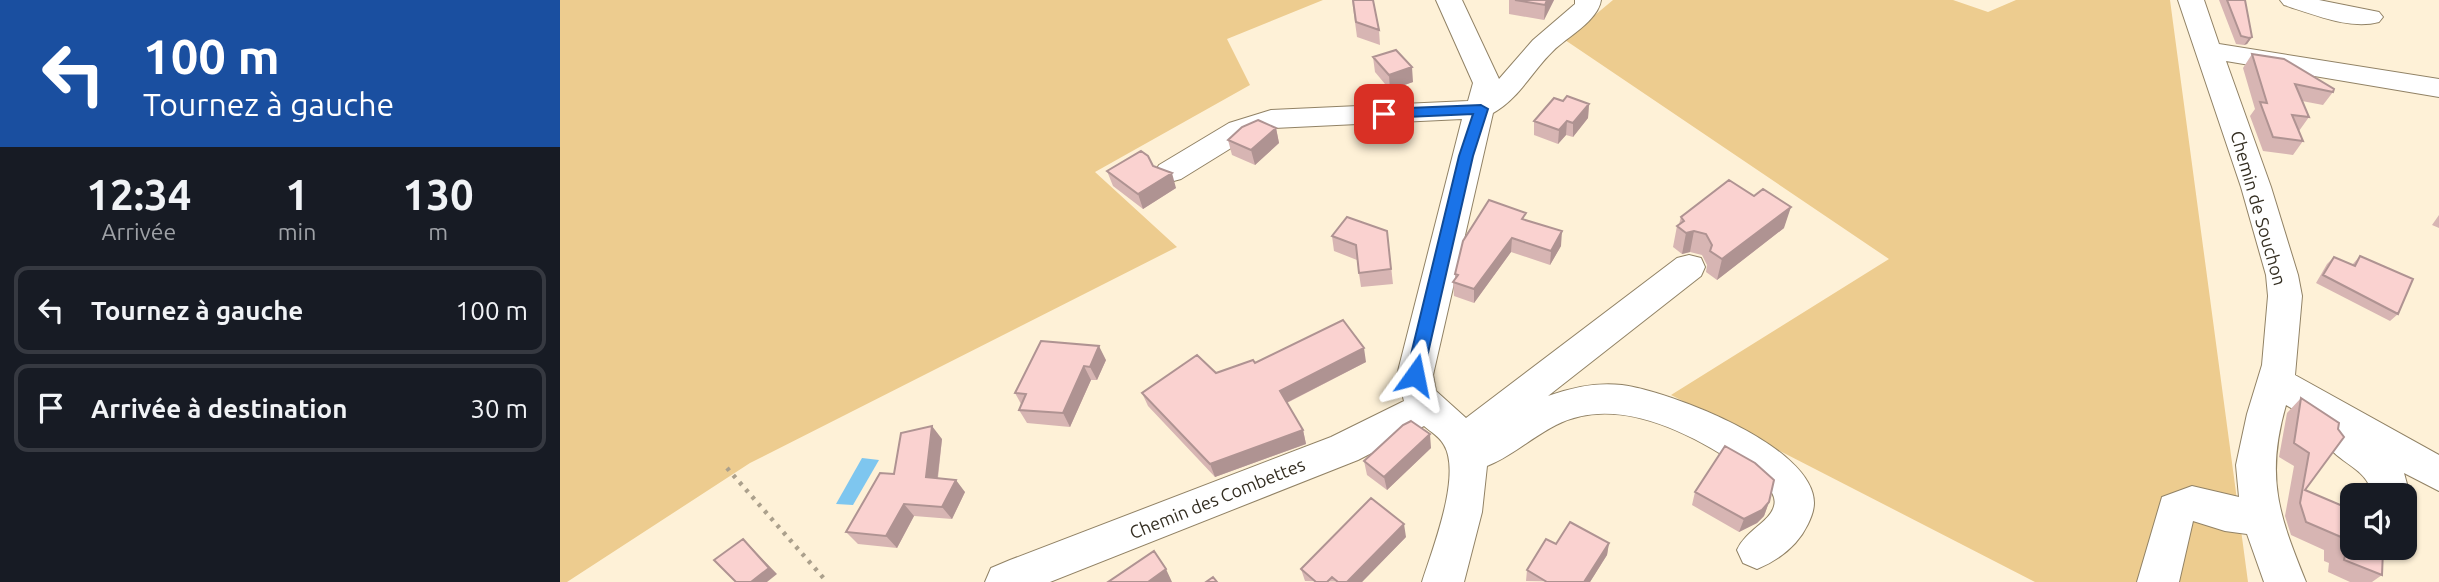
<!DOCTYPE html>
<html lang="fr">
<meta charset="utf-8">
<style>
body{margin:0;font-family:Ubuntu,sans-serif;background:#242831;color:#f1f3f6;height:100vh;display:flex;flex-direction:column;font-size:26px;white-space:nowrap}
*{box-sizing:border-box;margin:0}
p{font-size:23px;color:#9ea1a6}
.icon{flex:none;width:38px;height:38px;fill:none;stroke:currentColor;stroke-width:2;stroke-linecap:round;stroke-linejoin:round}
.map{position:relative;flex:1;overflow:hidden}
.drawer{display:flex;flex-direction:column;background:#171b24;width:560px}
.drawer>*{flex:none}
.hud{background:#1a4fa0;color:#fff;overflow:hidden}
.fabs{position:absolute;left:1780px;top:483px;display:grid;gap:14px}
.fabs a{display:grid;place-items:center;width:77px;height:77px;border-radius:14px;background:#171b24;box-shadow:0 2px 5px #0004;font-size:35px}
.pin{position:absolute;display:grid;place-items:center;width:60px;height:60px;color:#fff;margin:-30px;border-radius:14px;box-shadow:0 4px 10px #0006}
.me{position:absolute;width:77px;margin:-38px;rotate:12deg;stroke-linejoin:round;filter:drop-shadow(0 0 5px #0008)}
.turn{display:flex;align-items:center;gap:24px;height:147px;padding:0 28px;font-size:32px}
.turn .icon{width:91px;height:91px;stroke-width:2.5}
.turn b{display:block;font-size:49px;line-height:60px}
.eta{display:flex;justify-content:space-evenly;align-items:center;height:119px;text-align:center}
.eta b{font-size:42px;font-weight:700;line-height:49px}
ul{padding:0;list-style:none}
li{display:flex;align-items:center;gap:21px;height:88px;margin:0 14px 10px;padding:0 14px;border:4px solid #363941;border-radius:14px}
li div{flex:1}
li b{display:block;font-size:26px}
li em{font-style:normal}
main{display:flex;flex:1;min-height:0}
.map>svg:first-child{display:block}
.green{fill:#edcc8f}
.water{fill:#7ec6ef}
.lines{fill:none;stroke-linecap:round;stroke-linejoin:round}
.minor-casing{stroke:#918265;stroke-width:2}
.path{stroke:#aba08c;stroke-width:4.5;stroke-dasharray:3.5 6;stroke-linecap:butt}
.minor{fill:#fff;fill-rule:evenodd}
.wall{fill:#d7b5b3}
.shaded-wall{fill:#af9392}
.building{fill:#fad2d0;stroke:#af9392;stroke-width:2}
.route{fill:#1a73e8;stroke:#114b97;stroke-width:2}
.labels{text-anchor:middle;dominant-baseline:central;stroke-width:6;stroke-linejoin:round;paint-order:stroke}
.street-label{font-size:18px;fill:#342e22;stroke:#fff}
</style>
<main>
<section class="drawer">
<div class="hud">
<div class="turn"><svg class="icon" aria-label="left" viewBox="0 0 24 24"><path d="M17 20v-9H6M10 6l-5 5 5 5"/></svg><div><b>100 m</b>Tournez à gauche</div></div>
</div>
<div class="eta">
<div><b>12:34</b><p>Arrivée</p></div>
<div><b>1</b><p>min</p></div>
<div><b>130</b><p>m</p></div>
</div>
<ul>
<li><svg class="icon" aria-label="left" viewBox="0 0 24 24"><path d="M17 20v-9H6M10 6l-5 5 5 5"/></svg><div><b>Tournez à gauche</b></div><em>100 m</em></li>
<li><svg class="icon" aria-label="arrive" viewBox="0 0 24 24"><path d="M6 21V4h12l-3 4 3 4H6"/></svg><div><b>Arrivée à destination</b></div><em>30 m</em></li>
</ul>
</section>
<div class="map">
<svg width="1879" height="582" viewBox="0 0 1879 582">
<rect width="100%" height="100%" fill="#fef1d7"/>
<path class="green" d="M0,0H763L667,39L690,85L535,172L617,247L190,463L7,582H0Z
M1053,0H1393L1428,12L1456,0H1610L1688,582H1475L1111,395L1329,259L1005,40Z"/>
<path class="water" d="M302,458L319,460L293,505L276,504Z"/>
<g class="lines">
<defs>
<path id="minor" d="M876,0H902L939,79L973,40L1015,4V0H1041C1038,21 1007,37 993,51C972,71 959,99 933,113L873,375L876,391L906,418L1117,258L1129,255L1141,258L1145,267L1141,276L988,396C1013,387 1036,382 1062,385C1109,391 1254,446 1254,503C1254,510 1251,518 1248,524C1238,545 1219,560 1197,569L1183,563L1177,550C1186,530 1210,522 1214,506C1219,489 1193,475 1181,467C1131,433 1056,394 996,425C972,437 951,457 927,466L922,512L904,582H862C872,550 902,475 884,445C880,437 871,432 864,426L798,460L490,582H425L431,568L450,560L771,437L844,401L837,375L902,119L714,128L689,137L621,179L610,182L599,179L595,172L599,165L669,123L711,110L908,101L913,83Z
M1618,0H1644L1659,44L1879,79V97L1666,61L1711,187L1738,275L1742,296L1735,375L1879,455V491L1844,473L1850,495L1844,507V495H1812C1809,468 1776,463 1765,441L1770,431L1726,405C1705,478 1719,515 1746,582H1704L1687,534L1665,531L1633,521L1619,582H1577L1602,497L1632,486L1679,497L1676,465L1687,414L1702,365L1708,296L1706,275L1681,187Z
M1720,0H1759L1819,12L1823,17L1819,22C1789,30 1753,14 1724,5Z"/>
</defs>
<use href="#minor" class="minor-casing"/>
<path class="path" d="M167,468L267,582"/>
<use href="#minor" class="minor"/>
</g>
<path class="wall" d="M792,0L819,30L820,45L797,37Z
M949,0H994L984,20L949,14Z
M1659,0H1685L1692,37L1687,44L1684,45L1676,44Z
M1692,54L1773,92L1763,105L1742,101L1749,117L1739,131L1743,141L1733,155L1703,151L1690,116L1695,109L1683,68Z
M813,57L853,82L830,90L815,72Z
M1003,101L1029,104L1028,118L1013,137L1006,135L998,144L974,135V121Z
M716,128L719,143L695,165L672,155L668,140Z
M593,166L616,188L583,209L553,186L547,171Z
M1879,215V228L1872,225Z
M1121,217L1224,228L1157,280L1146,272L1147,265L1142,255L1130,252L1122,254L1113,247L1117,226L1119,224Z
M966,221L1001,246L990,265L951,252L914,303L894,296L893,282L895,279V274Z
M827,231L833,284L801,287L797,260L774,251L772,236Z
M1800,256L1838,314L1830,321L1756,283L1767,264L1774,257L1792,265Z
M481,341L546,360L537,380H531L510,427L467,423L459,410L461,404L455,393Z
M806,362L727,403L743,430L746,444L655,477L588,406L582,393L695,363Z
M1741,398L1779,423L1745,490L1822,575L1812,582H1790L1768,572L1769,563L1764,561V550L1731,535L1725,516L1734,466L1719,457L1727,413Z
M382,439L378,478L405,492L392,519L354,516L337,548L298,544L286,532L334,474Z
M871,448L827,490L807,475L804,461Z
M1135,492L1209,502L1204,516L1197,523L1179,532L1132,505Z
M846,537L802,582L745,581L741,569Z
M1049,543L1047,555L1030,582L966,581L967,570L996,544Z"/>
<path class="shaded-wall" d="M987,0H994L984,20L985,5Z
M1692,37L1687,44L1684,45L1689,38Z
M852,67L853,82L830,90L829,75Z
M1029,104L1028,118L1013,137V123Z
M1007,121L1006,135L998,144L999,130Z
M716,128L719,143L695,165L691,150Z
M612,173L616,188L583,209L578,194Z
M1231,207L1224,228L1157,280L1162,259Z
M1002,231L1001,246L990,265L991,251Z
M1134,231L1130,252L1122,254L1126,233Z
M952,238L951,252L914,303V289Z
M539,346L546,360L537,380L530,367Z
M804,348L806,362L724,404L720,391Z
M524,366L531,380L510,427L503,413Z
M372,426L382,439L376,490L366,477Z
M743,430L746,444L655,477L650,464Z
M870,434L871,448L827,490L824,477Z
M396,480L405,492L392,519L382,507Z
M1209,502L1204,516L1197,523L1179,532L1184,519Z
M344,504L354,516L337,548L326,536Z
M844,524L846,537L802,582H787Z
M183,539L190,546L217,574L207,582H191Z
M1049,543L1047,555L1030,582H1024Z
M606,569L612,582H588Z"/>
<path class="building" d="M793,0H813L819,30L796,22Z
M955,0H987L985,5Z
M1667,0H1685L1692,37L1689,38L1681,36Z
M836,50L852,67L829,75L813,57Z
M1692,54L1724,59L1774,89L1773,92L1735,84L1749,117L1732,115L1743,141L1713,137L1700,102L1707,103Z
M1007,96L1029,104L1013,123L1007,121L999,130L974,121L994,98L1003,101Z
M698,120L716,128L691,150L668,140L682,127Z
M581,151L588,156L593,166L612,173L578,194L547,171Z
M1169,180L1194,196L1203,189L1231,207L1162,259L1150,251L1152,245L1146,234L1134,231L1126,233L1117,226L1124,221L1121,217Z
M929,200L966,213L962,219L1002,231L991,251L952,238L914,289L893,282L898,275L895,274L903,241Z
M787,217L827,231L831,269L799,273L796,245L772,236Z
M1800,256L1853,279L1838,314L1763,275L1774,257L1795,266Z
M783,320L804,348L720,391L743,430L650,464L582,393L637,355L656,373L693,360L695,363Z
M481,341L539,346L530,367L524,366L503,413L459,410L466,394L455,393Z
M1741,398L1779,423L1778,429L1784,437L1745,490L1792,510V548H1817L1823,550L1822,575L1784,560L1786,551L1781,548V537L1746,522L1740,503L1749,453L1734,443Z
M851,421L870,434L824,477L804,461L843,425Z
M372,426L366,477L396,480L382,507L344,504L326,536L286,532L320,473L334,474L341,433Z
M1165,446L1195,463L1214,480L1209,502L1202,510L1184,519L1135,492Z
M811,498L844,524L787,582H778L772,577L767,582H756L741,569Z
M1010,522L1049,543L1024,582H987L967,570L986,539L996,544Z
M183,539L209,568L191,582H176L154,560Z
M594,551L606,569L588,582H548Z
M653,577L657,582H646Z"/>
<path class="route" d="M921,105L928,109L913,156L863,375L861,380H849L846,375L899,156L913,114L824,118L817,114L824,109Z"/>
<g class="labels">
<g class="street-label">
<text transform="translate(1699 208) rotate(74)">Chemin de Souchon</text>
<text transform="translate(657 498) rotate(-22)">Chemin des Combettes</text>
</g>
</g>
</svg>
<div class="fabs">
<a><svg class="icon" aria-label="sound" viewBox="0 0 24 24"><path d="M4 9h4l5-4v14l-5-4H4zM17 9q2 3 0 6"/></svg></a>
</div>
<div class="pin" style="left:824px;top:114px;background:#d93025"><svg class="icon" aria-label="arrive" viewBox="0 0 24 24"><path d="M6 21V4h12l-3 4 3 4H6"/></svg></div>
<svg class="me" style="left:855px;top:375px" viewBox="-20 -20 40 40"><path d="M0-17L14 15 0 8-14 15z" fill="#1a73e8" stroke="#fff" stroke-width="4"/></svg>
</div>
</main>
